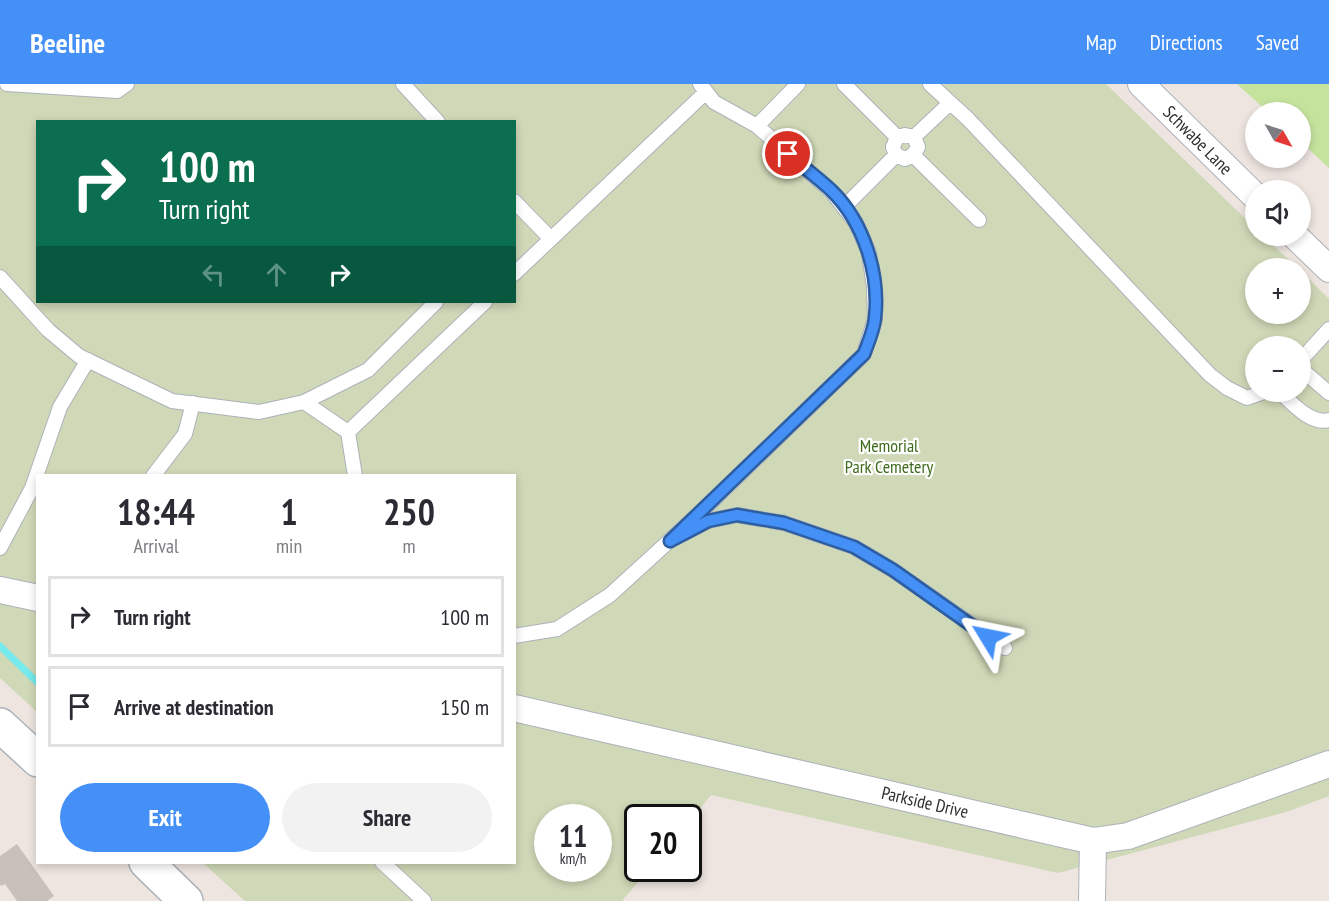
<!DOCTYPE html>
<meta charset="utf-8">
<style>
body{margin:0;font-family:"PT Sans Narrow",sans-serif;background:#f2f2f3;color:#2b2b33;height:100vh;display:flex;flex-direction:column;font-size:22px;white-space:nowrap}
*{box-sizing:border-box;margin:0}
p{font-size:20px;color:#7c7c81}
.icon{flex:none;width:33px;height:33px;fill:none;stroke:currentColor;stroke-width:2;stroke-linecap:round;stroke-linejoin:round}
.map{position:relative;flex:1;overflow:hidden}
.panel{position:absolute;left:36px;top:390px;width:480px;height:390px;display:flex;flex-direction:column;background:#fff;border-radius:0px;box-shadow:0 3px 9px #0003}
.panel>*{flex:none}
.guide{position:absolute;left:36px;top:36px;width:480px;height:183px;border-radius:0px;box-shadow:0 3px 9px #0003;background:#0b6e4f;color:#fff;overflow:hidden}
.needle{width:39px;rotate:129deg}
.tools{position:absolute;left:1245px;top:18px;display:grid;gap:12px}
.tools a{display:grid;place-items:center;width:66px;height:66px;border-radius:50%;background:#fff;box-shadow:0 3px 9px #0003;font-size:30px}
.speed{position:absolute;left:534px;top:720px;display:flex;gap:12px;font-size:30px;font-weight:700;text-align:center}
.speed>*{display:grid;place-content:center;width:78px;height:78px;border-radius:50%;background:#fff;box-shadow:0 3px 9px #0003;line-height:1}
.speed small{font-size:15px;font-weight:400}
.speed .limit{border:3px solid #111;border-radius:9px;background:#fff;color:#111}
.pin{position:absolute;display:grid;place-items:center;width:51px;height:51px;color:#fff;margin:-26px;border:3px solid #fff;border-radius:50%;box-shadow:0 2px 6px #0007}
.me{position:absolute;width:66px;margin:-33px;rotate:305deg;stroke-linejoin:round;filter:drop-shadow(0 0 4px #0008)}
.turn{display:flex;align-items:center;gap:21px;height:126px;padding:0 24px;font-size:27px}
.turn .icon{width:78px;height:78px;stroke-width:2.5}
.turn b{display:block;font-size:42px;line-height:51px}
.lanes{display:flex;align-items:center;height:57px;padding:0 24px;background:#0003;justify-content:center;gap:30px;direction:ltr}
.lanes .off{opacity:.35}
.eta{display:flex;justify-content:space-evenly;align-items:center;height:102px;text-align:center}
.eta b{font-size:36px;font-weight:700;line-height:42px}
.cta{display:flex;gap:12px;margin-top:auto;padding:12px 24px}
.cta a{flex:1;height:69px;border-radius:36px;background:#4490f7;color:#fff;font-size:24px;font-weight:700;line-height:69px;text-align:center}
.cta a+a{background:#f2f2f3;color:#2b2b33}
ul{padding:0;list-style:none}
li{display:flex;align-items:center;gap:18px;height:81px;margin:0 12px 9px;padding:0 12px;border:3px solid #e1e1e2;border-radius:0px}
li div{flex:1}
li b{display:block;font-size:22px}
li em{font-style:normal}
header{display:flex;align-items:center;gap:36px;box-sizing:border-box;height:84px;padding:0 30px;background:#4490f7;color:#fff}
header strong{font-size:28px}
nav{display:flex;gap:33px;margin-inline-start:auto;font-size:21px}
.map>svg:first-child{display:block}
.green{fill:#c6e39e}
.cemetery{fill:#cfd8b7;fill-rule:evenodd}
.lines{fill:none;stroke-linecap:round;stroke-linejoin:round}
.stream{stroke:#76eaed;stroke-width:7}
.building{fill:#c7c0bb}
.lane-casing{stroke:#adb2b9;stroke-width:16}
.street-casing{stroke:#adb2b9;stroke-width:28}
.secondary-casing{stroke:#adb2b9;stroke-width:36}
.lane{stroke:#fff;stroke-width:14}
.street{stroke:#fff;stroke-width:26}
.secondary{stroke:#fff;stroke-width:33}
.route-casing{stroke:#2c5ea1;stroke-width:15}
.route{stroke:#4490f7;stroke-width:10}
.labels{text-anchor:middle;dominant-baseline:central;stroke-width:4.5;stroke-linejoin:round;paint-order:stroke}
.street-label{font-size:18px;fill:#2d2d2d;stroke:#fff}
.park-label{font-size:18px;fill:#3f6b1c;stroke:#fff}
</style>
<header>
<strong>Beeline</strong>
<nav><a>Map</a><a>Directions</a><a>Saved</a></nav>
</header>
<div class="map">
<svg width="1329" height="817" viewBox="0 0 1329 817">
<rect width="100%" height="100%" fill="#eee5e0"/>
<path class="green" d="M1237,0H1329V84L1301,58L1300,28H1268Z"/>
<path class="cemetery" d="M0,0H1106L1255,144L1256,152H1263L1298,184H1256V230H1300L1301,187L1329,215V712L1286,728L1058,789L711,711L689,738L688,734H638V784L649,785L622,817H245L203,779L514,778V392H38L37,628L0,594ZM38,38H514V218H38ZM1256,262H1300V308H1256ZM548,734H598V784H548Z"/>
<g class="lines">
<path class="stream" d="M0,562L38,599"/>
</g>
<path class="building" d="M17,760L54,812L47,817H17L5,800L1,802L0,800V772Z"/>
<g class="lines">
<defs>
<path id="lane" d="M7,0L117,7L127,0
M403,0L438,38
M844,0L897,53
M930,0L968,35L1210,291L1227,304L1247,314L1264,308
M757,42L798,0
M914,53L905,51L897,53L893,63L896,71L905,75L913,71L918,63L914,53L950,19
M913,71L979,136
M514,117L551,155
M844,123L896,71
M514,190L706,8
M0,193L48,246L79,272L172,317L259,328L304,318L368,286L436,218
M1300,277L1329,245
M1300,284L1329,309
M1280,308C1292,319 1311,341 1329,336
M304,318L348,348L355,392
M348,348L485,218
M153,392L185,350L193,319
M685,449L708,437L737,431L784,439L854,463L893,486L1005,564
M0,464L32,404L60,323L88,276
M514,552L557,545L610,511L703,426L864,270L875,235L874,203L869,169L856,139L832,108L757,42L714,18L700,0
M382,778L424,817"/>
<path id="street" d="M1141,0L1256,113
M1295,152L1329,185
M0,506L38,514
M514,624L1093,757L1128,752L1329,680
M1092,817L1093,757"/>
<path id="secondary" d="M0,641L38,676
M146,778L186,817"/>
</defs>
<use href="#lane" class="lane-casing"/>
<use href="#street" class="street-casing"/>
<use href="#secondary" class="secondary-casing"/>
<use href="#lane" class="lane"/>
<use href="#street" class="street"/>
<use href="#secondary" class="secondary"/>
</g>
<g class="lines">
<defs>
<path id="route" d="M788,70C802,82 818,94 831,106C864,138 880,190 875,234C874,246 868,259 864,270L670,457L708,437L737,431L784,439L854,463L893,486L988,553"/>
</defs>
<use href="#route" class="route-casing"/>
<use href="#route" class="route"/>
</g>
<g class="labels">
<g class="street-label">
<text transform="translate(1198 56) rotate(45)">Schwabe Lane</text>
<text transform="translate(925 718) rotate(13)">Parkside Drive</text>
</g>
<g class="park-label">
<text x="889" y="361">Memorial<tspan x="889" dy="21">Park Cemetery</tspan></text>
</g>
</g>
</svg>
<div class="tools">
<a><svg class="needle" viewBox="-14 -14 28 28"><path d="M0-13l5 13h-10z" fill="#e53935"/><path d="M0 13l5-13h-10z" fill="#7c7c81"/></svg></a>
<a><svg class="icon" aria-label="sound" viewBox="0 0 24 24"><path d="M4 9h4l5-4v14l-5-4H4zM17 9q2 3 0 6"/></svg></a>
<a>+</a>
<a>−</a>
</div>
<div class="speed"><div>11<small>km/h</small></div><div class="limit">20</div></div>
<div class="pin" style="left:788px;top:70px;background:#d93025"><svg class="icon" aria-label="arrive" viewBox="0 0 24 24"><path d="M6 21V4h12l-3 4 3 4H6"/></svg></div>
<svg class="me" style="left:988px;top:553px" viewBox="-20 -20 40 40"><path d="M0-17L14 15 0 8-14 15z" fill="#4490f7" stroke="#fff" stroke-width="4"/></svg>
<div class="guide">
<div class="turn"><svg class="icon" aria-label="right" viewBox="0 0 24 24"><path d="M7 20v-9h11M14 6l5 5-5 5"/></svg><div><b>100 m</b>Turn right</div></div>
<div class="lanes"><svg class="icon off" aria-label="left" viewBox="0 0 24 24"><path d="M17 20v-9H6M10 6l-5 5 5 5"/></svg><svg class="icon off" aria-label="ahead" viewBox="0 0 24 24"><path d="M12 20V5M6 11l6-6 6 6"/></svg><svg class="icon" aria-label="right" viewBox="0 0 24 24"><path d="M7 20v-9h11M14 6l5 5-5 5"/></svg></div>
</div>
<section class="panel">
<div class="eta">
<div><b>18:44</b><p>Arrival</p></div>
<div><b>1</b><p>min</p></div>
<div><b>250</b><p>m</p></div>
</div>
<ul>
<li><svg class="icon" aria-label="right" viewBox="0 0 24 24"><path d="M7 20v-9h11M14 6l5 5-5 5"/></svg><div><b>Turn right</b></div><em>100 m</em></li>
<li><svg class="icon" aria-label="arrive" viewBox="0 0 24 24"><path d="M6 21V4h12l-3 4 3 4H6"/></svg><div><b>Arrive at destination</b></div><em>150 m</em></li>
</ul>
<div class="cta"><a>Exit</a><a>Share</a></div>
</section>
</div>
